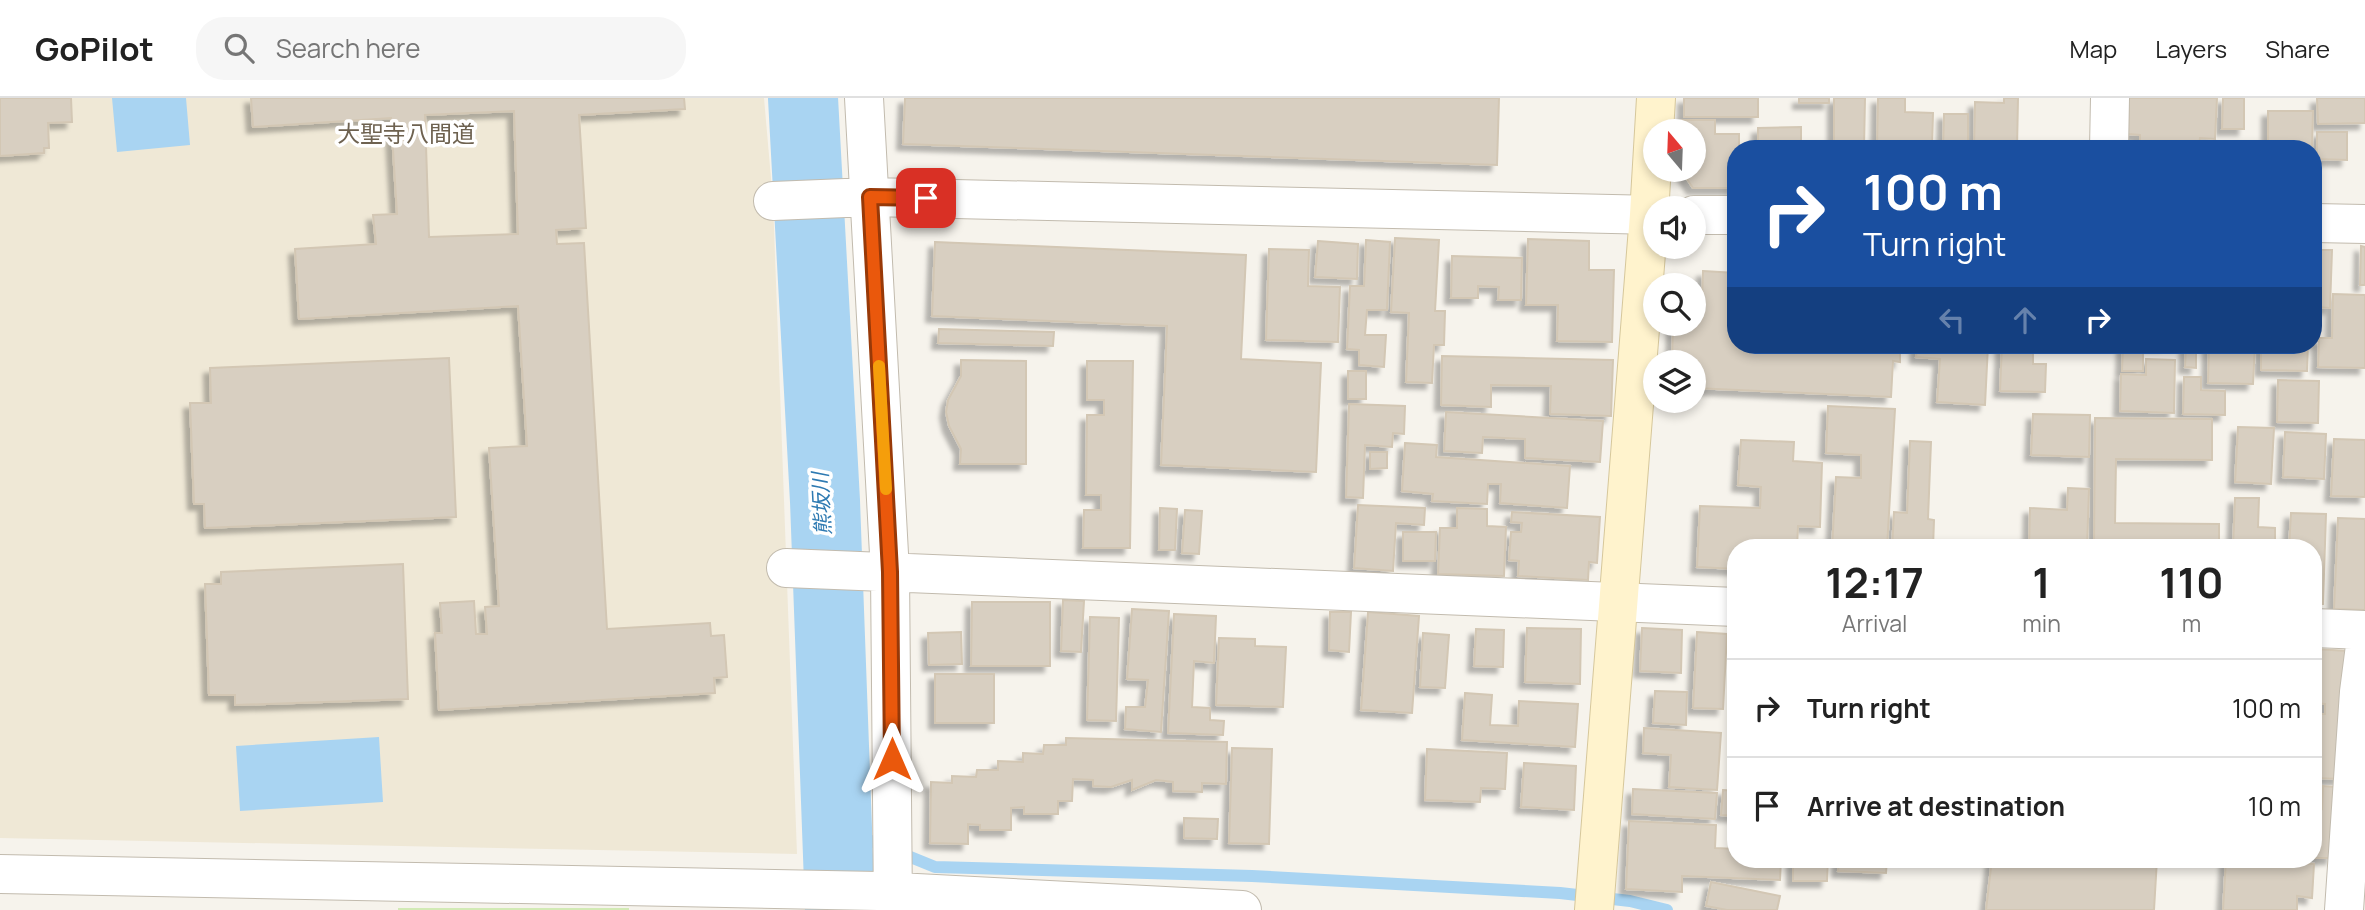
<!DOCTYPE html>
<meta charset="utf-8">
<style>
body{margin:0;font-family:Manrope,"Noto Sans JP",sans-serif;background:#f6f6f6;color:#222;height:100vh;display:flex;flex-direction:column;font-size:26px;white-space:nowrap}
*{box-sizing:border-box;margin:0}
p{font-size:23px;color:#767676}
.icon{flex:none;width:38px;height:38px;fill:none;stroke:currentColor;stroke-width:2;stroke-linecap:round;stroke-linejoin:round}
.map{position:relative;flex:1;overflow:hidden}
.drawer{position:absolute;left:1727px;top:441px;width:595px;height:329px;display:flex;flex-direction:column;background:#fff;border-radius:28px;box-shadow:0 4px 10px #0003}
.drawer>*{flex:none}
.guide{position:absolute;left:1727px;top:42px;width:595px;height:214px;border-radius:28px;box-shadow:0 4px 10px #0003;background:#1a4fa0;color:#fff;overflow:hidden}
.needle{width:46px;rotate:341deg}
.buttons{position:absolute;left:1643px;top:21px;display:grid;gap:14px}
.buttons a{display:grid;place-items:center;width:63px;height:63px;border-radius:50%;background:#fff;box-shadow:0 4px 10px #0003;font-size:35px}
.pin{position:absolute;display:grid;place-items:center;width:60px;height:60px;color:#fff;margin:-30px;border-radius:14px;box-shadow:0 4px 10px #0006}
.me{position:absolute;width:77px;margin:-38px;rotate:0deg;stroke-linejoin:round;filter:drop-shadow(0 0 5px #0008)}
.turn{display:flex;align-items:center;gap:24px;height:147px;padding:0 21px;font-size:32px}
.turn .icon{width:91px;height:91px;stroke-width:2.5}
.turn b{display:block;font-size:49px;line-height:60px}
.lanes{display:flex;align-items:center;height:66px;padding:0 21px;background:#0003;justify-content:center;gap:35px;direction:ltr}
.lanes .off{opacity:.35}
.eta{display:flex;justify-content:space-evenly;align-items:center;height:119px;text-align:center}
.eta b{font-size:42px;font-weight:700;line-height:49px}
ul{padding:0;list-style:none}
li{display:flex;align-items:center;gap:21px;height:98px;padding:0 21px;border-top:2px solid #e0e0e0}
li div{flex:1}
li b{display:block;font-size:26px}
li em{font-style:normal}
header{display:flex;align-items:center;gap:42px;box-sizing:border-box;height:98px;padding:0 35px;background:#fff;border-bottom:2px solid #e0e0e0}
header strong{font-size:33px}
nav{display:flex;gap:38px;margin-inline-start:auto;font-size:24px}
.search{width:490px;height:63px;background:#f6f6f6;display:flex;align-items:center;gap:18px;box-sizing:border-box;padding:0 24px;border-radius:28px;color:#767676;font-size:26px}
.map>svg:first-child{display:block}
.education{fill:#efe8d6}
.green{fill:#d2eab5}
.water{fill:#a9d4f2}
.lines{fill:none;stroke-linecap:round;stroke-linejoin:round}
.stream{stroke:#a9d4f2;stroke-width:12}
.river{stroke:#a9d4f2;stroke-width:70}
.building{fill:#d8cfc1;stroke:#d3c7b4;stroke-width:2;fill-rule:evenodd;filter:url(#shadow)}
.street-casing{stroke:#c2bbae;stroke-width:40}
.secondary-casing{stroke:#d6c79b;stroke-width:40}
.street{stroke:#fff;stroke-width:38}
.secondary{stroke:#fff3cd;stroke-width:38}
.route-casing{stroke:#983908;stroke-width:18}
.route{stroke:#ea580c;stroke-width:12}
.slow{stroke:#f59e0b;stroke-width:12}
.labels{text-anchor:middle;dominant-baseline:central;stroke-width:7;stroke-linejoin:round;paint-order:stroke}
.water-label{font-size:21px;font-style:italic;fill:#2e7ab2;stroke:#fff}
.quarter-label{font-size:23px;fill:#6e6250;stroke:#fff}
</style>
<header>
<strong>GoPilot</strong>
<div class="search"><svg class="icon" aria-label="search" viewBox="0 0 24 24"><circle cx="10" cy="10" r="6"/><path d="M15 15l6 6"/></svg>Search here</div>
<nav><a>Map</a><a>Layers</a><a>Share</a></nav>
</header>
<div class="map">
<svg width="2365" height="812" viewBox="0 0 2365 812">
<defs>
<filter id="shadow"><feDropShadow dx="-6" dy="6" stdDeviation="2" flood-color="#0004"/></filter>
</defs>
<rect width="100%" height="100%" fill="#f6f3ec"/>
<path class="education" d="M0,0H764L773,103L797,756L0,740Z"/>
<path class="green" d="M398,810H629V812H398Z"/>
<path class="water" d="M112,0H186L190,47L117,54Z
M379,639L383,704L240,713L236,648Z"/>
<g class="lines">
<path class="stream" d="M839,730L935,769L1252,778L1560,795L1630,803L1667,812"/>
<path class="river" d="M803,0L825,403L840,812"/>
</g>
<path class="building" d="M0,0H71L72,24L48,25L49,50H44V55L0,58Z
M251,0H684L685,11L579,17L586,130L556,132L557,146L584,145L607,531L710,525L711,538L724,537L727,579L714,580L715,595L439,612L435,535H442L440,505L474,503L476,536H487L485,509L499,508L489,350L527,348L518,208L299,221L295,151L376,146L373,117L397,116L391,20L253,29ZM514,13L518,136L429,139L425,17Z
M905,0H1499L1497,67L903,46Z
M1684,0H1758V19H1684Z
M1799,0H1829V5H1799Z
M1834,0H1865L1864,51H1834Z
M1878,0H1905V14L1933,15L1932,49L1894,48V51H1877Z
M2004,0H2018L2017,51H1974L1975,4L2004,5Z
M2129,0H2217L2215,41L2200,40L2199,51H2140V37L2128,36Z
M2223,0H2244V31H2222Z
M2317,0H2365V25L2318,26Z
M2268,13H2313L2312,51H2268Z
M1944,16H1968V51H1943Z
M1682,22H1715V36H1739V51H1736V90H1693L1681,72H1694V33H1682Z
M1801,29V51H1758V30Z
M2317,34H2347V62L2317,61Z
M2223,45H2259V51H2223Z
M1395,140L1439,142L1435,213H1445L1444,247H1434L1432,285L1406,284L1409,215L1391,214Z
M1528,141L1589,143V172H1614L1612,244L1557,243L1558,207H1526Z
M1366,142L1390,144L1387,212H1367L1365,237H1386L1384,269L1359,267V252L1347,251L1350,188H1364Z
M1318,143L1358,146L1357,181L1315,179Z
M935,144L1246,157L1241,261L1321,265L1316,374L1161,367L1167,228L932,218Z
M2361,148L2365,149V187H2360Z
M1269,151L1309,152L1308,188L1340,189L1338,244L1266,242Z
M2314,152H2332L2330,210L2317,209V243H2314Z
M1452,158L1522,160L1521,202H1498L1499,189L1478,188V200H1451Z
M1703,173L1736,175V247H1900V264L1893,263L1891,299L1694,290V264H1672L1673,226H1694V204H1702Z
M2333,196L2365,197V270L2318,269L2319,240H2332Z
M939,231L1054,234L1053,248L938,245Z
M1917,247H1988L1985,307L1937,304L1940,261L1916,259Z
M2002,247H2033V266H2046L2045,294L2000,293Z
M2123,247H2166H2143V273H2122Z
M2186,247H2196V270L2185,269Z
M2209,247H2255L2253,286L2208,285Z
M2261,247H2308L2307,273L2261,272Z
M1442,258L1613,262L1611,318L1550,316L1551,288L1491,287V309L1441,307Z
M449,260L456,419L205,430L204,406H194L190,305H211L210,270Z
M2146,261L2175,262L2174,315L2120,313L2121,276L2146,277Z
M961,262L1026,263V366H960L961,351L949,328L946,314L948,302L961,278Z
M1087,263H1133L1130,450H1083L1084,412H1101V397H1086L1087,317H1104V302H1087Z
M1348,273H1366V301H1348Z
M2184,279H2201V292L2225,293V317L2183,316Z
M2278,282L2319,283L2318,325L2277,324Z
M1349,306L1405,308L1404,336L1393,335L1392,349L1365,347L1363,400L1346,399Z
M1828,308L1895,311L1887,450H1832L1836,379L1861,380V357L1826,355Z
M1446,314L1603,323L1600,364L1525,360V341L1483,339L1482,355L1444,353Z
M2033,316L2090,317L2089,359L2031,357Z
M2095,320L2212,321V362L2116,361L2115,425L2219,426V450H2094Z
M2238,329L2274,330L2271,386L2235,384Z
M2285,334L2326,336L2324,381L2283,379Z
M2334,341L2365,342V399L2331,398Z
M1741,342L1794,344L1793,363L1822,365L1820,429L1798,428L1797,450H1736V471L1697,469L1700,408L1760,410L1761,389L1738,387Z
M1910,343L1931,344L1928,421L1934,422L1933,450H1892L1894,414L1907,415Z
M1405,345L1437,347L1436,359L1570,368L1567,410L1500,405L1501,386H1488L1487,406L1432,403L1433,396L1402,393Z
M1370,354H1387V370L1370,371Z
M2068,390L2089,391L2087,450H2029L2030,410L2067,412Z
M2235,400H2259L2258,429L2275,430V450H2233Z
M1358,407L1425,410L1424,427L1396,425L1393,473L1354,470Z
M1160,410L1177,411L1175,452H1159Z
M1457,410L1487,411V428L1506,429L1504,478L1438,476L1440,430H1457Z
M1185,412L1202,413L1199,456L1182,455Z
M1512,414L1600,419L1597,465L1589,464L1588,482L1518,478L1519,463L1509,462L1511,434H1521L1522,425L1511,424Z
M2291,415L2326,416L2323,506H2314V450H2289Z
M2338,420L2365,421V512L2334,511Z
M1403,434H1436L1435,463H1403Z
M403,466L408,601L235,607V597H209L205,486H221V474Z
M1063,502L1084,503L1081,554L1061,553Z
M972,504H1050V568H971Z
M1132,511L1169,513L1161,634L1125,631L1126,609H1145L1148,582L1127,581Z
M1330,514H1351L1349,554L1329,552Z
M1368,514L1419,518L1412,615L1361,612Z
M1174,516L1216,518L1214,565L1194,563L1192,609L1210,610V622L1224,623L1223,637L1168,635Z
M1090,519L1119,520L1116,623L1087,622Z
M1527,530L1581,531L1580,586L1525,584Z
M1642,530L1682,532L1681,575L1640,573Z
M1476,531L1504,532L1503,569L1474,568Z
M961,534L962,566L929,567L928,535Z
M1697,534L1727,536L1723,611L1693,610Z
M1423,535L1449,537L1445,590L1420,589Z
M1219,540L1255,541V548L1286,549L1283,609L1216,607Z
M2314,551L2349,553L2341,681L2314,680V616H2325V606L2314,605Z
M935,576H994V625H935Z
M1655,593L1687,594L1686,627L1653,625Z
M1465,595L1492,597L1490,627L1518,628L1519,603L1578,606L1575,649L1462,642Z
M1644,630L1721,635L1717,692L1669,689L1671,657L1643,655Z
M1066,640L1227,644L1226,686L1202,685V694L1173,693V684L1156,682L1132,692V682L1111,689L1093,688V682L1073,681L1072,703H1058V716H1024V709L1011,710V732H980V727L968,726V746L930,745L931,684L952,685V678L976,679L977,672H998V663L1023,664V655L1043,656L1044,647H1066Z
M1232,650L1272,651L1269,746L1229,745Z
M1427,651L1507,655L1505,691L1481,690L1480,704L1425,702Z
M1524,665L1576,668L1574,712L1521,709Z
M2323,688L2335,689L2332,760H2314V710L2322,711Z
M1633,691L1717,695L1715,721L1632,716Z
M1723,692L1736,693V718L1721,717Z
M1184,720L1218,721L1217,741L1184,740Z
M1629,723L1716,727L1715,750L1736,751V761H1781L1780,782L1682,778V794L1626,791Z
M1793,761H1828L1827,783H1793Z
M1839,761H1887L1886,775L1838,773Z
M1992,761H2157L2154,812H1986Z
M2226,761L2314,766L2312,800L2297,798V812H2223Z
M1711,784L1780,798L1777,812H1727L1706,808Z"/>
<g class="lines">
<defs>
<path id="street" d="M864,0L890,474L893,812
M2109,51L2110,0
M773,103L870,99L1656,117
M1694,117H1736
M2314,125L2365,126
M786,470L1736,509
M2314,530L2365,532
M0,776L878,793L1242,812
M2344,812L2359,594L2365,548"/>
<path id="secondary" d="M1594,812L1649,117L1656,0"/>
</defs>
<use href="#street" class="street-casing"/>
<use href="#secondary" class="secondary-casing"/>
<use href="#street" class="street"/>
<use href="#secondary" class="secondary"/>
</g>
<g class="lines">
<defs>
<path id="route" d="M892,661L890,474L870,99L926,100"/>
</defs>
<use href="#route" class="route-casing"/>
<use href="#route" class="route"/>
<path class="slow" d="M879,268L886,391"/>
</g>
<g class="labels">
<g class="water-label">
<text transform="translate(821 406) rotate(-93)">熊坂川</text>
</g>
<g class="quarter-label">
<text x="406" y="35">大聖寺八間道</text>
</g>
</g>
</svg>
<div class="buttons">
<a><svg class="needle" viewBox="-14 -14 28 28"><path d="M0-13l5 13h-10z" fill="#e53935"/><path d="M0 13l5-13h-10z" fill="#767676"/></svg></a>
<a><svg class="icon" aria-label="sound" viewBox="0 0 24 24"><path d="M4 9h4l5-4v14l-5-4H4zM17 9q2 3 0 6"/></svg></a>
<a><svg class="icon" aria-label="search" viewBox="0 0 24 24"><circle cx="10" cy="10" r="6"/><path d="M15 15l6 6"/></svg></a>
<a><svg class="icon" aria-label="layers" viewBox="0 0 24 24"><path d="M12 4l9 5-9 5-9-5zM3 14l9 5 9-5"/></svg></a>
</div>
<div class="pin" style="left:926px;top:100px;background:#d93025"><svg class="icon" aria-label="arrive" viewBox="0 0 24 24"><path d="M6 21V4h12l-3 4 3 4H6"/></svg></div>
<svg class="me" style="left:892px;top:661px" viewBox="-20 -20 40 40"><path d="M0-17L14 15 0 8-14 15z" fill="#ea580c" stroke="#fff" stroke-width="4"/></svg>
<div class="guide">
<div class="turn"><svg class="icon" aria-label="right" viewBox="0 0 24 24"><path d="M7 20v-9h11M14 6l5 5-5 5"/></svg><div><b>100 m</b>Turn right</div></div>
<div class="lanes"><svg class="icon off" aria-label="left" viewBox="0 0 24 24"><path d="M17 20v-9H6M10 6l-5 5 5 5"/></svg><svg class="icon off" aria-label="ahead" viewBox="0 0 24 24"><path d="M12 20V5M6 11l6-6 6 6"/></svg><svg class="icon" aria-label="right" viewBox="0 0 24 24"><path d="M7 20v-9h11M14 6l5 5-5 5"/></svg></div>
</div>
<section class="drawer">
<div class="eta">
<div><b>12:17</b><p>Arrival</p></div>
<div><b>1</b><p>min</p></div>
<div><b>110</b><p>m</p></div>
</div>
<ul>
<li><svg class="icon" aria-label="right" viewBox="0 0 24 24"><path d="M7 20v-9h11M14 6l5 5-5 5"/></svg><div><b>Turn right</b></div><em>100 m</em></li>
<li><svg class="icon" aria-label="arrive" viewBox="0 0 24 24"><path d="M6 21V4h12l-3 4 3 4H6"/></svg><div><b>Arrive at destination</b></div><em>10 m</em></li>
</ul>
</section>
</div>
